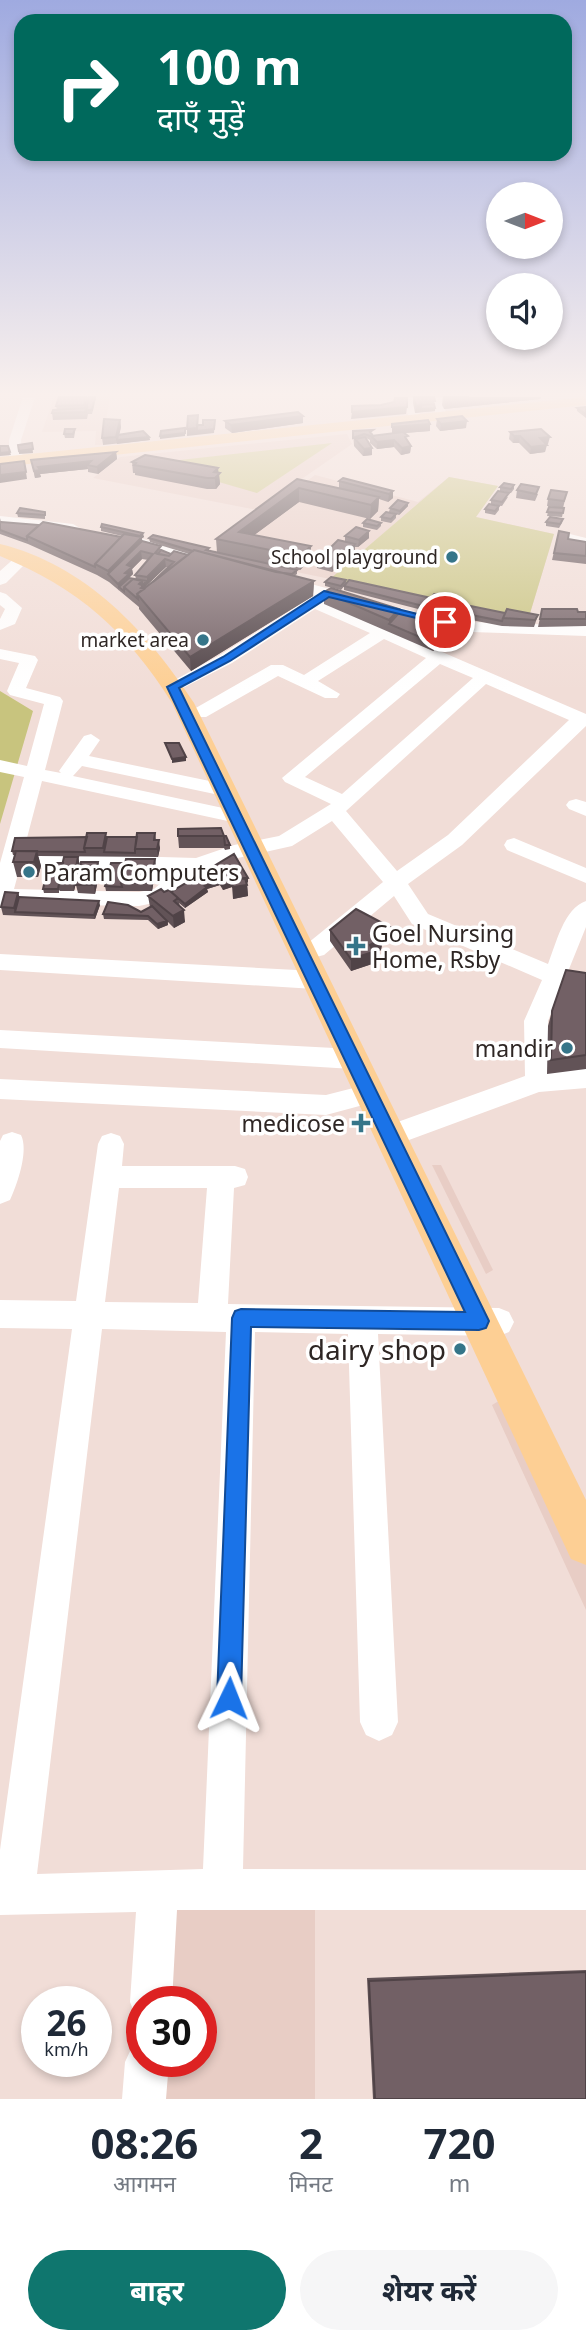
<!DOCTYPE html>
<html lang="hi">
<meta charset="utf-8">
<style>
body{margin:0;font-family:"Noto Sans","Noto Sans Devanagari",sans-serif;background:#f6f6f7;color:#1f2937;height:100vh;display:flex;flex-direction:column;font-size:26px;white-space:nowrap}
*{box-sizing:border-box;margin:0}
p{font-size:23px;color:#747a83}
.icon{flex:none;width:38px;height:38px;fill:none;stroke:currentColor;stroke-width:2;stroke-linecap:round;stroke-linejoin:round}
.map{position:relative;height:2099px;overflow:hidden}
.side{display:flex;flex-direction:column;background:#fff;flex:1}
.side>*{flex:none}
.top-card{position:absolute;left:14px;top:14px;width:558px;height:147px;border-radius:21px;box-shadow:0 4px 10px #0003;background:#00695c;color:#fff;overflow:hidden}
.needle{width:46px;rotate:90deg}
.tools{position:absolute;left:486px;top:182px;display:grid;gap:14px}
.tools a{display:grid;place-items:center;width:77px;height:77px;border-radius:50%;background:#fff;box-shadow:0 4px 10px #0003;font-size:35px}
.speed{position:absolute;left:21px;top:1986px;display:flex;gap:14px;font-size:35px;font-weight:700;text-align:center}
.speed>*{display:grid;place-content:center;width:91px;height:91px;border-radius:50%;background:#fff;box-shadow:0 4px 10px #0003;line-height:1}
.speed small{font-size:18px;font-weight:400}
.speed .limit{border:10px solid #d22;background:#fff;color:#111}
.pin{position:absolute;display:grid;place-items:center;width:60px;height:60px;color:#fff;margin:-30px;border:4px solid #fff;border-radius:50%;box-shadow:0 2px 7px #0007}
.me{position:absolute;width:77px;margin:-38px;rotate:2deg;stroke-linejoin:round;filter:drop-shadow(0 0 5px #0008)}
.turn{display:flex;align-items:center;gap:24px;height:147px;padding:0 28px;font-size:32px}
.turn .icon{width:91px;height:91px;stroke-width:2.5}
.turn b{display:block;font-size:49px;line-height:60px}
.eta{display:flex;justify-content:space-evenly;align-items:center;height:119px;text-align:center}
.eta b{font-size:42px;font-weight:700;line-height:49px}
.cta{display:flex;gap:14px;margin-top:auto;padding:14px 28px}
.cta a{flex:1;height:80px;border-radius:42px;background:#0f766e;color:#fff;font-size:28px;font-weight:700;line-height:80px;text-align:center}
.cta a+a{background:#f6f6f7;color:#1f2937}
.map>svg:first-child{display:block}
.built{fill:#e8cdc5}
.green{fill:#c8c47e}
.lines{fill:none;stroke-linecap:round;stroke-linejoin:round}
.minor{fill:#fff;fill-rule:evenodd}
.major{fill:#fdcf94;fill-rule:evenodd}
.wall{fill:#625357;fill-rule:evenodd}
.shaded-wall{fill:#504347}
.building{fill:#726065;stroke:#504347;stroke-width:2}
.route{fill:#1a73e8;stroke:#114b97;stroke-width:2}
.poi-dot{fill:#357589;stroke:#fff;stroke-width:2.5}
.labels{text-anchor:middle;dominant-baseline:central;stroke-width:7;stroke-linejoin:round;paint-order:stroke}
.far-poi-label{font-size:19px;fill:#2e2624;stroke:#fff;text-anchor:end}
.poi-label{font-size:23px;fill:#2e2624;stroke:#fff;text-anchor:start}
.near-poi-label{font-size:28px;fill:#2e2624;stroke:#fff;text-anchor:end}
</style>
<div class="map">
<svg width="586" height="2099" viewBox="0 0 586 2099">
<rect width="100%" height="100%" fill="#f1ddd7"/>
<path class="built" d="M54,397H110L102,445H95L96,431L42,432Z
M347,434L352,444L257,510L93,478L120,457Z
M315,475L418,502L449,477L498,486L476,517L554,534L528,620L210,554Z
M432,1165H441L493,1270L486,1274Z
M507,1396L586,1563V1610L492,1405Z
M167,1904L315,1907V2099H155L157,2062H201V2002H161Z"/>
<path class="green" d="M332,443L257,493L153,463Z
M449,477L498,486L476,517L554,534L528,620L330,579Z
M0,691L33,711L0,824Z"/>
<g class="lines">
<path class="minor" d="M23,397H35L21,440L23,461L16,465L9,461V440Z
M403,397H415L421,419L419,422H411L409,419Z
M432,397H444L446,419H438L436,416Z
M0,516L73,524L80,528L73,532L0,524Z
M566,533L586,538V547L561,540L559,537L561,534Z
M129,535L210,558L213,561L205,566L124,542L122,539Z
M23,553L31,558L6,583L0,585V571L18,555Z
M281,576L420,613L471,622L586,626V636L471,632L419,623L331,599L326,602L586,714V726L462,845L408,884L428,914L548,964C556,944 564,908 586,901V927L548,1021L550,1071L586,1068V1088L539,1092L390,1147L381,1144L377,1136L381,1128L525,1076L524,1021L542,980L412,924L394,896L324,955L316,957L308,955L305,949L308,943L383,882L332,821L292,846L238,858L204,870L168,900L139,906L10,904L0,909V863L24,777L0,772V760L27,766L44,704L10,695L7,691L19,663L0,659V649L35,656L38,660L26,688L60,697L63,701L45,770L61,773L59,771L84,736L91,734L100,740L89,756L224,784L231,786L234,790L231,794L224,796L82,766L73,776L237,811L244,812L247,817L244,822L237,823L42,781L23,853L196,858L234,845L279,836L331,804L285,782L282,778L426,658L384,639L318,681L340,694L337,698H325L278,676L206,717H194L191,713L194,709L271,665H283L304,675L370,633L315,609L232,663L179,690L173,691L164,686L220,655L315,595L275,584L273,581ZM440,664L473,678L342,794L305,777ZM486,684L569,720L448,835L397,871L346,811ZM20,867L175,871L154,889L139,892L14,889Z
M0,592L6,594L22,608L15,624L0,630V619L5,609L0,605Z
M576,799L586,802V816L569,809L566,805L569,801Z
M514,838L586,868V883L507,850L504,845L507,840Z
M0,954L315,971L323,974L327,980L323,986L315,989L0,970Z
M0,1030L353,1049L362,1052L365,1059L362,1066L353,1069L0,1048Z
M0,1079L326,1095L369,1084L378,1087L382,1094L378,1101L326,1115L0,1099Z
M12,1132L21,1135C29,1151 17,1185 10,1200L0,1204V1141L3,1135Z
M111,1133L120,1136L124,1144L122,1166H235L245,1169L248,1177L245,1185L234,1188L228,1304L499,1308L509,1312L514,1322L509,1332L499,1336L378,1334L398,1722L392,1735L379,1741L366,1735L360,1722L348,1334L255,1332L243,1869L586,1870V1910H177L172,2002H142V2019L136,2017L130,2002L136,1912L0,1915V1850L72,1329L0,1328V1300L76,1301L98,1144L102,1136ZM119,1188H207L198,1303L105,1302ZM102,1329L226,1332L203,1869L37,1874Z
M142,2042V2062H169L166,2099H122L125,2062L132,2047Z"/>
<path class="major" d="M585,397L586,405L0,467V457Z
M0,544C86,565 148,632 194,703L586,1500V1565L571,1559L172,703C127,631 78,588 0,556Z"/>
</g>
<path class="wall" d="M413,397H434L435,411L415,413L413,403Z
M443,397H541L540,399L444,409L442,405Z
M96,398L92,414H88L87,419L53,420L52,413L57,410L56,406Z
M586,407V418L577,411V408Z
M303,416V423L232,433L225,428V421Z
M437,419L466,428L440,431L436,426Z
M120,420L121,427L119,435L149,437L150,440L103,445L102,438Z
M392,424H430V431L404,433L411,446L410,453L401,455L394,447L377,449L370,443V440L366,438L372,448V455L363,456L354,446L353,431L373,433L372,434L373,436L392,434Z
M75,429V432L74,438H65L64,434Z
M510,432L548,444H546L545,452L530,454L519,443H513L509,439Z
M116,452L117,459L98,474L88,472V469L40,474L41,477L35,478L31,460Z
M132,462L219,473L220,484L216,489H207L135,475V473H133Z
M297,479L339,488V481L393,491V498L388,502L379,499L378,511L370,519L299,502L254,535L311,546L310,560L300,570L262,562L297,570V574L294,576L314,581L313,596L191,671L139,609V607L109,582L97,575L28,544L0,534V518L1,522L121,537L122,536L101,531V527L144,537L142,538V541L171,554L188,555L189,554L150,542L149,538L209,548V551L217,552L216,539ZM142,559L148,560L135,575L136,579L129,578L133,574L132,569ZM166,567H167L144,589V588Z
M514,485V489L511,493L500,491V487Z
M517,490L538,494L535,501L516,498Z
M567,492L563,508H564L562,517L547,516L549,507H554L547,506L548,499Z
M508,497L502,506L491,504V500Z
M408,503V506L399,515L389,512L390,508Z
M499,506V510L495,515L485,513V509Z
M45,512V519L18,517L17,513Z
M396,514V518L391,523L381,521V517Z
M563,519L562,523L559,528L546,526V522Z
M363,523H381V526L377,530L363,527Z
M559,531L568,539L586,542V564L552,560Z
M345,536L369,538L358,547H355V552L344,563L340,562V564L332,572L317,568V564L327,557V551L345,542Z
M346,580V584L341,590L325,586V582Z
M344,586L451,602L505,613L538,615L534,627L502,626L426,611L344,590Z
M324,592L399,613L453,626L452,634L433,651L324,604Z
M542,609L586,612V626L538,627Z
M155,833L156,840L160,848L158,857L38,856L41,866L38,877H17L13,862L15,855H13L12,851L107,837H137Z
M178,836H224L230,845V849L225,850L224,848H179Z
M234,854L248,878V882L247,883L248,896L233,899L232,887L223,890L220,885L207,889L208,892L185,908L179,903L185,922L174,928L168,922V925L158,929L148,920L104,919L103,914L141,912L150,907L148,896L164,892H171Z
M78,857L80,866L74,891H60L59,890V893H44L43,889L63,863Z
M98,862L99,866L97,876L98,880L95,894L78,893L76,885Z
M156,867L152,891H106L105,886Z
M18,893L19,897L100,905L95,919L3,915L1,907Z
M330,930L389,939L382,944L381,950L373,955L372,964L351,971L330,941Z
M586,973V1069L547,1074L548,1026L552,1011Z
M586,1970V2099H373L367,1978Z"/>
<path class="shaded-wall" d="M86,397H89L85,412L84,405Z
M469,397H541L540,399L444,409L445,399Z
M421,405V412L415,413L416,406Z
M407,407L406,414L351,419L352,412Z
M435,408V411L421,412V409Z
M198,415L197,431L215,420L214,433L187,436V429Z
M303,416V423L232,433L231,425Z
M120,420L121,427L118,440L149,437L150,440L117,444L116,437Z
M467,421L466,428L440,431L441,424Z
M430,424V431L392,434V427Z
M185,433V436L160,439V436Z
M514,436H520L519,443H513Z
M550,437L548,444L538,445L540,438Z
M394,440V447L377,449V442Z
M32,443L33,453L19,454V451Z
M547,445L545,452L530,454L531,447Z
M411,446L410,453L401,455L402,448Z
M372,448V455L363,456L364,449Z
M10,452L11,455L0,456V453Z
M116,452L117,459L98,474L97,467Z
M91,461L87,465L88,469L40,474L41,477L35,478L34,471L38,467Z
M218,468L220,484L216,489L214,472Z
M26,472L27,479L0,483V475Z
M299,488V502L242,544L239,532Z
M393,491V498L388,502L389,494Z
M379,497L378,511L370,519L371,505Z
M408,503V506L399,515L400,511Z
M369,531V538L358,547L359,540Z
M143,533L144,537L142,538L143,548L108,574V571L140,539V536Z
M355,544V552L344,563V555Z
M311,546L310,560L300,570V556Z
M141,551L142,559L132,569L133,574L119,587V591L118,584L125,573L127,565Z
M165,559L166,567L144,588V593L148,590L149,598L144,602L140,597L142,595L141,591L140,592L139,584L142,581V585L147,581V577Z
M340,561V564L332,572V568Z
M314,581L313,596L191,671L190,657Z
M399,609L398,621L389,624V632V620Z
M453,626L452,634L433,651L434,643Z
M186,757V761L172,763V759Z
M159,840L160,848L158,857L157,849Z
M37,851L41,866L38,877L34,862Z
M78,857L80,866L74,891L73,883Z
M155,859L156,867L152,891L151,883Z
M98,862L99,866L97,876L98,880L95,894L94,885Z
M248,878V882L233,887L247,885L248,896L233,899V887Z
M219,881L220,885L207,889L208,892L185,908V904L205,886Z
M232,883V887L223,890L222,886Z
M18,893L21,901L15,912L16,916L14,908Z
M99,901L100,905L95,919L94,915Z
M184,910L185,922L174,928L173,916Z
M167,921L168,925L158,929L157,924Z
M390,927L389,939L382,944L381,950L373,955L372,964L351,971V959L370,945L379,936Z"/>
<path class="building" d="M59,397H86L84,405L56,406Z
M89,397H95L92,410H87V408L86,409Z
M414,397H434L435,401H421V405L416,406Z
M444,397H469L445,399Z
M395,398H407V407L352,412V406L381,405L394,402Z
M434,404L435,408L421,409V405Z
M586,407V414L577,408Z
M87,408L86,412L52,413L53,410Z
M298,412L303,416L231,425L225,421Z
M198,415L197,428L187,429L188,416Z
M462,416L467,421L441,424L437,419Z
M104,419L120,420L116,437L102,438Z
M203,420H215L214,429L197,431V425H203Z
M428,420L430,424L392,427V424Z
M185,428V433L160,436L161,431Z
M65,429H75L73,434H64Z
M541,429L550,437L540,438L547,445L531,447L520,436H514L510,432Z
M373,430L370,432L373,436H371L364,434L353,438V431Z
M143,431L149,437L117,440L118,435Z
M403,432L408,436L405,437L411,446L402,448L394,440L377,442L371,436Z
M365,437L372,448L364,449L355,439Z
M32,443L33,449L19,451L18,445Z
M0,446H8L10,452L0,453Z
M116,452L97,467L87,465L91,461L38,467L40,470L34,471L31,460Z
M145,455L218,468L214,472L220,473L215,478H207L134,465L136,463L132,462Z
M24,461L26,472L0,475V464Z
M343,478L393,491L389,494L339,481Z
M297,479L379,497L371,505L299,488L239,532L311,546L300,556L216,539Z
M504,483L514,485L511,489L500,487Z
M521,484L539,487L536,494L517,490Z
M551,490L567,492L564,501L548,499Z
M498,491L509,493L502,502L491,500Z
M398,500L408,503L400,511L390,508Z
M489,504L499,506L495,511L485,509Z
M549,507L564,508L563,513L547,512Z
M20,508L45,512V515L17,513Z
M386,512L396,514L391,519L381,517Z
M550,517L563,519L560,524L546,522Z
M367,519L381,523L377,526L363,523Z
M1,522L39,525L27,536V540L0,530V523Z
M43,522L121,537L95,564V567L27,536Z
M102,524L143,533L140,536L101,527Z
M356,527L369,531L359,540L345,536Z
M559,531L569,533L568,539L586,542V556L554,553Z
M124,534L142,537L108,571L95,564Z
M153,535L209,548L206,550L297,570L292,574L276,572L194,550L193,551L149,538Z
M338,540L355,544L344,555L327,551Z
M142,541L161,546L155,553L169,556L174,551L188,555L153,582L174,562L165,559L147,577L135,575L153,554L141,551L127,565L132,567L125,573L129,574L118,584L108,574Z
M161,550L171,554L169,556L158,554Z
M194,550L314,581L190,657L137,594Z
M325,557L340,561L332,568L317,564Z
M331,577L346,580L341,586L325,582Z
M129,578L147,581L142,585V581L133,579L124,587V591L119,587Z
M133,579L142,581L139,584L144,586L141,588L144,589L137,594L138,599L124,587Z
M349,580L431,598L427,603V607L344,586Z
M331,588L399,609L389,620L324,592Z
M434,594L451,598L446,606L427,603Z
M451,602L505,613L502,621L446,610Z
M507,609L538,615L535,620L503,618Z
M542,609H577L578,612H586V619H540Z
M399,613L453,626L434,643L389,624Z
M165,743H179L186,757L172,759Z
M221,828L224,836H178V829Z
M87,833H106L103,848H84Z
M137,833H155L154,840H159L157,849H135Z
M224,836H226L230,845H225Z
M87,837L84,848L85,852L12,851L15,838Z
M107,837H137L135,849V853L104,852Z
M16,851H37L34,862H13Z
M234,854L248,878L231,880L232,883L222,886L219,881L205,886L207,887L185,904L171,892Z
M64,857H78L73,883H58Z
M126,859H155L151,883H121Z
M81,862H98L96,872H79Z
M49,863H63L58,889H43Z
M111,863H125L121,883L122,887L105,886Z
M79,872H96L94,885H76Z
M245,878L247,885L233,887L231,880Z
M161,889L164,892L169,890L178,898L174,901L184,910L173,916L148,896Z
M5,892L18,893L14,908L1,907Z
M19,897L99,901L94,915L15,912Z
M108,902L128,905L141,912L152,906L167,921L157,924L148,916L103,914Z
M356,909L390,927L379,936L382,938L370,945L373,952L351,959L330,930Z
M566,970L586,973V1055L551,1060L552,1011Z
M586,1972V2099H375L369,1981Z"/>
<linearGradient id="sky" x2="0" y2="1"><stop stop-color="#9faae0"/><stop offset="0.57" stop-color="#f9f0ed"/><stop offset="1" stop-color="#f9f0ed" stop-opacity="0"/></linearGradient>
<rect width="586" height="691" fill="url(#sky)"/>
<path class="route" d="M324,591L450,622L445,625L329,597L230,661L179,688L489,1321L486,1328L479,1330L251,1327L241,1698L237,1707L229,1710L220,1707L217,1698L232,1318L235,1311L241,1309L465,1312L167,687L223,657Z"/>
<g class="poi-dot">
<circle cx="452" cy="557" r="7"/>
<circle cx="203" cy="640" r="7"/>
<circle cx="29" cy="872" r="7"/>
<path d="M352.5 935.5h7v7h7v7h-7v7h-7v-7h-7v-7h7z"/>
<circle cx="567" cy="1048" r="7"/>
<path d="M357.5 1112.5h7v7h7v7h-7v7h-7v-7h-7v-7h7z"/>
<circle cx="460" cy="1349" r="7"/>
</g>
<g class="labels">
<g class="far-poi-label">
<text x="438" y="557">School playground</text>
<text x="189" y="640">market area</text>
</g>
<g class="poi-label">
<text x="43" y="872">Param Computers</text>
<text x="372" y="933">Goel Nursing<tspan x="372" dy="26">Home, Rsby</tspan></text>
<text x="553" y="1048" text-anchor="end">mandir</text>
<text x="345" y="1123" text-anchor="end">medicose</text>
</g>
<g class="near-poi-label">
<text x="446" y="1349">dairy shop</text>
</g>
</g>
</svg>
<div class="tools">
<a><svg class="needle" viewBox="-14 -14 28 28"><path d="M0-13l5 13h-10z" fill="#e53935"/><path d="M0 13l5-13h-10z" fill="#747a83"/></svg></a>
<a><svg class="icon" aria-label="sound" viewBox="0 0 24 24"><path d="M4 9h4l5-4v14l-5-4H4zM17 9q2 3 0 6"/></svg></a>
</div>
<div class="speed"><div>26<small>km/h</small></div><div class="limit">30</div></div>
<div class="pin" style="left:445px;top:622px;background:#d93025"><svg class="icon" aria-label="arrive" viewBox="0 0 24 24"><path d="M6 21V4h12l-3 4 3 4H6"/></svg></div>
<svg class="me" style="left:229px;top:1698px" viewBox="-20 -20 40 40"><path d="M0-17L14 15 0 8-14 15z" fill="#1a73e8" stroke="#fff" stroke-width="4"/></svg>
<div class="top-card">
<div class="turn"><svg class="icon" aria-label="right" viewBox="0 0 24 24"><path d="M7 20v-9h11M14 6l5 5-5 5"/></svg><div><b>100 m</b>दाएँ मुड़ें</div></div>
</div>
</div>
<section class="side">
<div class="eta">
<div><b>08:26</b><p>आगमन</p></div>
<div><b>2</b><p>मिनट</p></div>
<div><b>720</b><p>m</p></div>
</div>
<div class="cta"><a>बाहर</a><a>शेयर करें</a></div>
</section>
